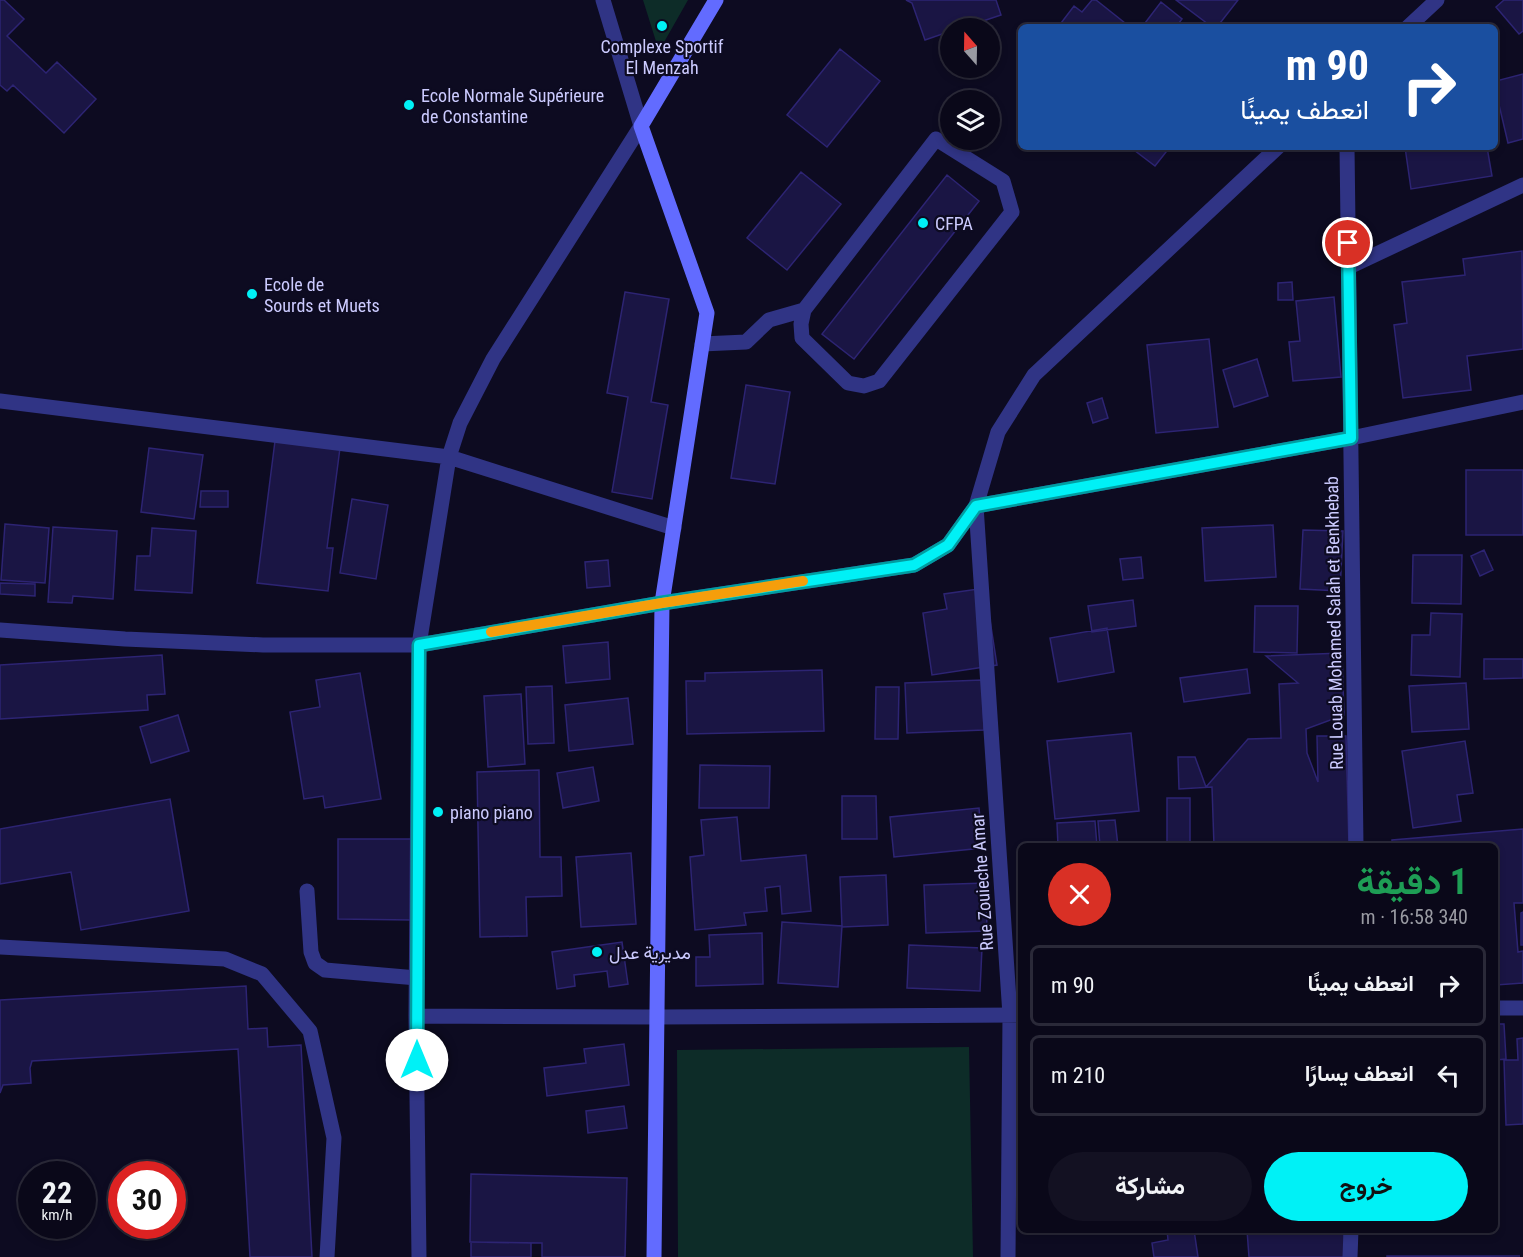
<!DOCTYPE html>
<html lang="ar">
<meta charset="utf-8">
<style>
body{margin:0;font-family:"Roboto Condensed",Vazirmatn,sans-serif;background:#131122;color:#f1f3f6;direction:rtl;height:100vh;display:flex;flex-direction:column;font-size:22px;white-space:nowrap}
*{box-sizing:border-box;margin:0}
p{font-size:20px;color:#999aa2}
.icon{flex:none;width:33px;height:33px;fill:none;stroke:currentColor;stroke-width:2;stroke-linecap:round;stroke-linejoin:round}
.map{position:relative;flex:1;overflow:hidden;direction:ltr}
.drawer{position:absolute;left:1018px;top:843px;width:480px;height:390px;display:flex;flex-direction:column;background:#0a0819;border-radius:9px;box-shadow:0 3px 9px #0003,0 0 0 2px #2a2938;direction:rtl}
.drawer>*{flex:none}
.banner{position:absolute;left:1018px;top:24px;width:480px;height:126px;border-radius:9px;box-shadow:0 3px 9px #0003,0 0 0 2px #2a2938;direction:rtl;background:#1a4fa0;color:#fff;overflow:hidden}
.needle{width:39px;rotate:340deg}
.controls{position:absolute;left:940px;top:18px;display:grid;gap:12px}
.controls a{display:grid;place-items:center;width:60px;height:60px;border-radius:50%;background:#0a0819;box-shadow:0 3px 9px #0003,0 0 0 2px #2a2938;font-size:30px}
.speed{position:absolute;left:18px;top:1161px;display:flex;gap:12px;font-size:30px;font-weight:700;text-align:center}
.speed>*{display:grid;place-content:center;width:78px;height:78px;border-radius:50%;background:#0a0819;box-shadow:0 3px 9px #0003,0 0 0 2px #2a2938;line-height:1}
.speed small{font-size:15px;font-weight:400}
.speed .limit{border:9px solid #d22;background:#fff;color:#111}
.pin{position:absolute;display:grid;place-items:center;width:51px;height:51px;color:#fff;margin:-26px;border:3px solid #fff;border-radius:50%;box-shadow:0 2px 6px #0007}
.me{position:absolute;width:66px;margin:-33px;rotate:0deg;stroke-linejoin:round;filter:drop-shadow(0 0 4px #0008)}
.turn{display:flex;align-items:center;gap:21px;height:126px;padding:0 30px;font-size:27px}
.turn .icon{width:78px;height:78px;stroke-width:2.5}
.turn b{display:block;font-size:42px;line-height:51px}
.round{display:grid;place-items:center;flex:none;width:63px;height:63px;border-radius:32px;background:#131122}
.head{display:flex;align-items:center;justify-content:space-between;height:102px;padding:0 30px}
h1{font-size:36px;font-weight:700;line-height:45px;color:#1e9e55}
.button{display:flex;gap:12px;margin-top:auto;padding:12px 30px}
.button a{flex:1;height:69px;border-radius:36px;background:#00f1f6;color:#111;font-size:24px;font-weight:700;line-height:69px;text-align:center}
.button a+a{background:#131122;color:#f1f3f6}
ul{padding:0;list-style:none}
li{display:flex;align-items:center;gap:18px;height:81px;margin:0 12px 9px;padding:0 18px;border:3px solid #2a2938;border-radius:9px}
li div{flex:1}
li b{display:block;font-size:22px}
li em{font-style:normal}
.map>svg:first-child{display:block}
.green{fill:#0d2c28}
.building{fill:#1a1544;stroke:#2d2473;stroke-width:1.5}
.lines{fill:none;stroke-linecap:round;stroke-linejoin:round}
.lane{stroke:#303485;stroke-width:15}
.street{stroke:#303485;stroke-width:15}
.secondary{stroke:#626bff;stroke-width:15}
.route-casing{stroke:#009da0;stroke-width:15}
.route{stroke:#00f1f6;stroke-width:10}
.slow{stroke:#f59e0b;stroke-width:10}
.poi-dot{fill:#00f1f6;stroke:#0d0b21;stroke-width:2}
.labels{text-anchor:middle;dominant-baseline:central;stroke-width:4.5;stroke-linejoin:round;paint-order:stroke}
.poi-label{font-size:18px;fill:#cccbff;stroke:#0d0b21;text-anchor:start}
.street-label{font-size:18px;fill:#cccbff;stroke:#0d0b21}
</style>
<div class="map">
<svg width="1523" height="1257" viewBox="0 0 1523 1257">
<rect width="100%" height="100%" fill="#0d0b21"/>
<path class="green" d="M643,0H688L659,51Z
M969,1047L973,1257H678L677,1050Z"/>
<path class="building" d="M0,0H4L24,19L7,36L46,73L57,62L96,99L64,133L13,85L7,91L0,85Z
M906,0H996L1001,15L980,22L982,28H965V26L958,28H951V31L925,40L912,3Z
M1092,0H1096L1130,27H1058L1074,6L1082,12Z
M1176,0H1238L1217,27H1212Z
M1504,0H1523V31L1519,34L1496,7Z
M1161,2L1182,19L1176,27H1142Z
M840,49L880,81L827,147L787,115Z
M954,68H974L975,69L957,76Z
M1523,74V139L1508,143L1496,92V81Z
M1130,147H1170L1155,166Z
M1405,147H1487L1492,176L1411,189Z
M801,172L841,204L787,270L747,238Z
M947,175L979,201L854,359L822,334Z
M1522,251L1523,349L1467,356L1471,390L1403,398L1394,325L1407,323L1402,282L1465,275L1463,259Z
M1292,282L1293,300H1278V283Z
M625,292L669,299L651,402L668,405L652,499L612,492L628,397L607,393Z
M1334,297L1341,377L1293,381L1289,342L1300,341L1296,301Z
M1209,339L1218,427L1156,433L1147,345Z
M1257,359L1268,396L1234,407L1223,370Z
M746,385L790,392L775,484L731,478Z
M1102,398L1108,418L1093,423L1087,403Z
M275,441L340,448L327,548H333L328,591L257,583Z
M149,448L203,455L194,519L141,512Z
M1466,470H1523V535H1466Z
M201,491H228V507H200Z
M352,499L388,505L376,579L340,573Z
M5,524L49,528L45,583L1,580Z
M1273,525L1276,577L1205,581L1202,528Z
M53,527L117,531L113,599L73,596L72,603L48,602Z
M152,528L196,531L192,593L135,590L137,556H150Z
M1303,530L1343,531L1340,591L1300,589Z
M1484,550L1493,570L1480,576L1471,556Z
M1413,555H1462L1461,604L1412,603Z
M1141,557L1143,578L1123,580L1120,559Z
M608,560L610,586L587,588L585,562Z
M0,583L35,584V596L0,594Z
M985,588L997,665L932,675L923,613L947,609L944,594Z
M1133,600L1136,626L1092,632L1088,606Z
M1255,606H1298L1297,653L1254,652Z
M1431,613L1462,614L1460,677L1411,675L1412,635H1430Z
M1107,628L1114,672L1058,682L1050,638Z
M608,642L610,679L566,683L563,646Z
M1342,653L1344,715L1306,729L1307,753L1318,782L1317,736H1346L1349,846H1214L1212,787L1179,789L1178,757H1195L1206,787L1248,739L1281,738L1279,684L1298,683L1266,656Z
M162,655L165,694L147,695L148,710L0,719V665Z
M1484,659H1523V678L1484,679Z
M1247,669L1250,693L1184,702L1180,678Z
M822,670L824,731L687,734L686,681H705V673Z
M360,673L381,799L325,808L323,796L304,799L290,712L320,707L316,680Z
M982,680L984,730L907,733L905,683Z
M1466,683L1469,729L1412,732L1409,686Z
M552,686L554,743L528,744L526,687Z
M876,687H899L898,739H875Z
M521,694L525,764L488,767L484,696Z
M628,698L633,744L569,751L565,705Z
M178,715L189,751L151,763L140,727Z
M1131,733L1139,811L1055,819L1047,741Z
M1465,741L1473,793L1457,795L1461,821L1413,828L1402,751Z
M700,765L770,766L769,808H699Z
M593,767L599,801L563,808L557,773Z
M539,770L540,857H561L562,896L526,897L527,936L480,937L477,772Z
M842,796H876L877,839H842Z
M1167,798H1190V842H1167Z
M170,799L189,911L81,930L71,872L0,884V829Z
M979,808L983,848L894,857L890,817Z
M737,817L741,861L806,855L811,911L782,914L780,886L765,888L767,911L744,913L746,925L695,930L690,857L704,855L701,820Z
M1115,820L1118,846H1100L1098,821Z
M1095,821L1097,846H1058L1057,823Z
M1523,829V903H1514L1518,952L1523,951V983L1496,985V846H1392V840Z
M338,839H413L412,920L338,919Z
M631,853L636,924L581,927L576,857Z
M886,875L888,925L842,927L840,877Z
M986,883L987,931L926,933L924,885Z
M1523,912V945H1521V913Z
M782,922L842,926L838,987L778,983Z
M762,933L763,984L696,986V957H710L709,935Z
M622,942L628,984L609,987L607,971L574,975L575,986L557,989L552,952Z
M909,945L982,948L980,991L907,988Z
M246,986L248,1029L267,1028L268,1047L301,1045L312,1257H250L238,1049L32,1061L30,1068L31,1083L3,1085L0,1093V1000Z
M1496,1024H1504L1506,1059L1496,1060Z
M1523,1038V1124L1506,1125L1504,1060H1518L1517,1039Z
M624,1044L629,1085L547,1096L544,1068L586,1063L584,1049Z
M624,1106L627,1128L588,1133L586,1111Z
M471,1174L627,1178L625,1257H542V1243L470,1242Z
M1167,1230H1194L1198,1257H1154L1152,1243L1168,1240Z
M1247,1230H1344L1346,1257H1249Z
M471,1242L531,1243V1257H471Z
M1387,1256H1520L1387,1257Z"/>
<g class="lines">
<path class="lane" d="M702,344L746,342L769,320L804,310L936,139L1003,181L1012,212L879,381L864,386L848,383L802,338L801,324L804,310
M307,891L311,952L315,963L325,970L417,978"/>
<path class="street" d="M1408,27L1437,0
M1278,147L1034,375L998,432L976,506L1351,438L1523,402
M1347,147L1356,846
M1349,267L1523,185
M0,401L449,457L674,528
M976,506L1010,1015L1008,1257
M0,630L125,639L263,645H419L662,603L914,565L948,545L976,506
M0,947L225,959L262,974L310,1031L334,1138L327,1257
M1496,1008H1523
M416,1016L657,1017L1022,1015
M419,1257L416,1016L419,645L449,457L460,423L493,359L641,126L603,0
M1350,1257L1351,1230"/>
<path class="secondary" d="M654,1257L662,603L707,313L641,126L716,0"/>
</g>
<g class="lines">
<defs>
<path id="route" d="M417,1060L419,645L662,603L914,565L948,545L976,506L1351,438L1348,243"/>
</defs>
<use href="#route" class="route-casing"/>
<use href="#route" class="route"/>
<path class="slow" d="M491,632L662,603L803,581"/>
</g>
<g class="poi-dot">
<circle cx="662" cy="26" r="6"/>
<circle cx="409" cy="105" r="6"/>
<circle cx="923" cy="223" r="6"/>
<circle cx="252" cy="294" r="6"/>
<circle cx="438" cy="812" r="6"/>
<circle cx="597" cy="952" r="6"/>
</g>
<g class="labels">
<g class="poi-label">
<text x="662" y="46" text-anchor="middle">Complexe Sportif<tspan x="662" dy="21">El Menzah</tspan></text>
<text x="421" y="95">Ecole Normale Supérieure<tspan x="421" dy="21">de Constantine</tspan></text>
<text x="935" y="223">CFPA</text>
<text x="264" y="284">Ecole de<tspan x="264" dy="21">Sourds et Muets</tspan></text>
<text x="450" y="812">piano piano</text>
<text x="609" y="952">مديرية عدل</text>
</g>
<g class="street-label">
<text transform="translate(1334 623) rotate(-91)">Rue Louab Mohamed Salah et Benkhebab</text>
<text transform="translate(982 882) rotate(-94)">Rue Zouieche Amar</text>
</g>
</g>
</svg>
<div class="controls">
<a><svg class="needle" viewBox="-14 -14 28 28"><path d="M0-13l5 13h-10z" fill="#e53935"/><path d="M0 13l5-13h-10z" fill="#999aa2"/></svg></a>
<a><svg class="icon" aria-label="layers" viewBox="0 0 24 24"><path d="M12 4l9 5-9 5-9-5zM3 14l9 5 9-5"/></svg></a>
</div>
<div class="speed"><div>22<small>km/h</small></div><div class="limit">30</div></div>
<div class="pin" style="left:1348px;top:243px;background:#d93025"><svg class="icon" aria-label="arrive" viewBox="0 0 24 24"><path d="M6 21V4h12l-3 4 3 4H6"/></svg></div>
<svg class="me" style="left:417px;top:1060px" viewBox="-20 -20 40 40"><circle r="19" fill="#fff"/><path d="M0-13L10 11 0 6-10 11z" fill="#00f1f6"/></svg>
<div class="banner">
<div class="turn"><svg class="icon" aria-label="right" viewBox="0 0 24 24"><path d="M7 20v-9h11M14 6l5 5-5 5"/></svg><div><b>90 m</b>انعطف يمينًا</div></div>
</div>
<section class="drawer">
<div class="head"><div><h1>1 دقيقة</h1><p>340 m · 16:58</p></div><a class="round" style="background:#d93025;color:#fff"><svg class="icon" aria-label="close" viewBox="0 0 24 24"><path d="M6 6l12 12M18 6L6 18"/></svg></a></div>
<ul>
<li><svg class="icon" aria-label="right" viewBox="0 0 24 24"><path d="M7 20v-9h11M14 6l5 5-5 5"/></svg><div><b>انعطف يمينًا</b></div><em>90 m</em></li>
<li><svg class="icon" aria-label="left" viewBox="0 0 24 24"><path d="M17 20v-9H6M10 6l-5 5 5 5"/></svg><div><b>انعطف يسارًا</b></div><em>210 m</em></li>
</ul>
<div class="button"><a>خروج</a><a>مشاركة</a></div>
</section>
</div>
